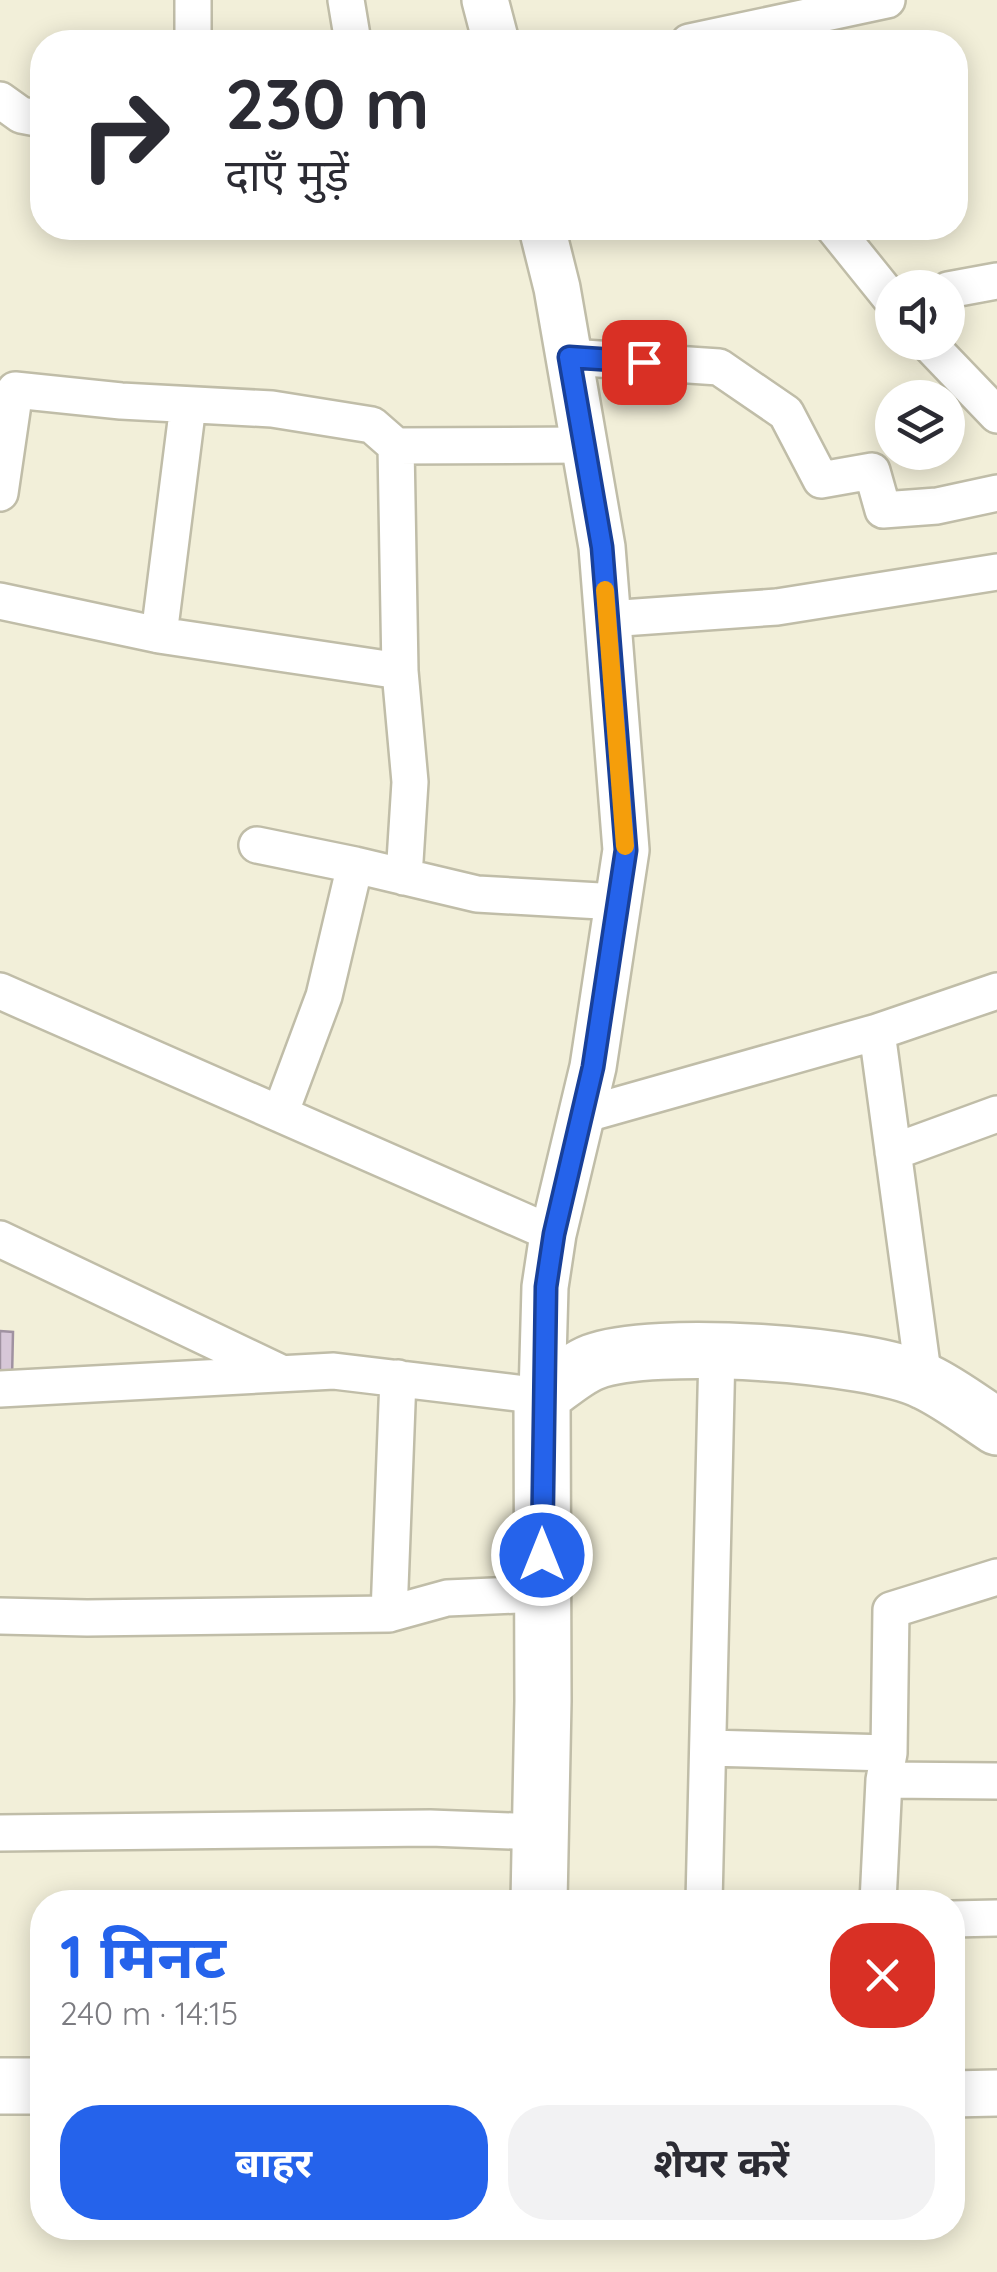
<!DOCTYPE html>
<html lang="hi">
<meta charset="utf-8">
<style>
body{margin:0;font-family:Quicksand,"Noto Sans Devanagari",sans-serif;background:#f2f2f3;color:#2b2b33;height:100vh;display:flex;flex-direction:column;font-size:38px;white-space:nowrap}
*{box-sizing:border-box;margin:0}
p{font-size:32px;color:#7c7c81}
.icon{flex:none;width:55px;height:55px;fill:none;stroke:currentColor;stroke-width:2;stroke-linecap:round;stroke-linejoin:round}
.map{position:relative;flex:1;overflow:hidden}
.panel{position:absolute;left:30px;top:1890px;width:935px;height:350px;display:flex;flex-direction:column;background:#fff;border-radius:40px;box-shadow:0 5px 25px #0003}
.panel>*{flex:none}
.hud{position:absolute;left:30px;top:30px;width:938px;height:210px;border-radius:40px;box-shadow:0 5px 25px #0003;background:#fff;color:#2b2b33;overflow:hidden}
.controls{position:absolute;left:875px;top:270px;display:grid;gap:20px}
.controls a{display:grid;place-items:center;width:90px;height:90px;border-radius:50%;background:#fff;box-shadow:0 5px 25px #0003;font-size:50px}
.pin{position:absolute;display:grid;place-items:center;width:85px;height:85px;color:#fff;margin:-42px;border-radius:20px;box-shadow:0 5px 15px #0006}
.me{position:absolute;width:110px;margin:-55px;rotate:0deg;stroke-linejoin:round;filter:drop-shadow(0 0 8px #0008)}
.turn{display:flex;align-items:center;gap:35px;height:210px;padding:0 30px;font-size:45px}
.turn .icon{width:130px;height:130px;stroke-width:2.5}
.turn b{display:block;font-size:70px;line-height:85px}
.round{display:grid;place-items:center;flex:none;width:105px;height:105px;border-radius:40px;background:#f2f2f3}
.summary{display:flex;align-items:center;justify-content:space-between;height:170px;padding:0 30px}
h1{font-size:60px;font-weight:700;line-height:75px;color:#2563eb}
.primary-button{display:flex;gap:20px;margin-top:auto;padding:20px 30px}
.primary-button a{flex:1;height:115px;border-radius:40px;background:#2563eb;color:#fff;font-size:40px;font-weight:700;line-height:115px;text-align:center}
.primary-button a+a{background:#f2f2f3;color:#2b2b33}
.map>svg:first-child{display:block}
.building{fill:#d7c7d8;stroke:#a092a1;stroke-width:2.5}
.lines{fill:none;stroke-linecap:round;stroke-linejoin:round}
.minor-casing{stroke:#c0bda8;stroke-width:40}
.tertiary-casing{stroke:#c0bda8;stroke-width:50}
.primary-casing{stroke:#c0bda8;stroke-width:60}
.minor{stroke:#fff;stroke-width:35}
.tertiary{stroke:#fff;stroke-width:45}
.primary{stroke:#fff;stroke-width:55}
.route-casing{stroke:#184099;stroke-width:25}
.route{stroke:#2563eb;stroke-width:18}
.slow{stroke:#f59e0b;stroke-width:18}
</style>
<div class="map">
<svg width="997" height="2272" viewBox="0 0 997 2272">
<rect width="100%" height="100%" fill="#f2efd9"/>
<path class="building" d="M0,1331L13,1332L12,1379L0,1378Z"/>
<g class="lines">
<defs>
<path id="minor" d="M346,0L353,42
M193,42V0
M689,42L887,0
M0,100L21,115L42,119
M834,228L892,300
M948,290L997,281
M927,342L997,415
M569,357L719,367L786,413L821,480L872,471L883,510L937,506L997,493
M0,493L15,390L121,401L272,409L372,425L396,446
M0,601L159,635L400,671L396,446L584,445
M608,619L777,607L997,572
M159,635L188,405
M400,671L410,782L404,877
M257,845L355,865
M0,991L553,1234
M877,1032L997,991
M280,1114L324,996L355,865L477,894L618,902
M583,1115L877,1032L924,1380
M893,1152L997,1114
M0,1239L279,1372
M0,1389L334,1371L542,1396
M389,1614L447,1598L541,1594
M0,1616L87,1618L389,1614L398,1378
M708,1748L889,1753
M884,1780L889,1753L891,1610L997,1577
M0,1833L430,1828L539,1832
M704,1902L717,1351
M878,1902L884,1780L997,1781
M952,1919L997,1918"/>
<path id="tertiary" d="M485,0L496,42
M542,1396L545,1287L553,1234L593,1067L626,850L602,547L557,288L542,228
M952,2094L997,2093"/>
<path id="primary" d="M539,1902L543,1701L542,1396C558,1385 575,1369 593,1362C651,1339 870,1353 926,1382C951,1394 974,1412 997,1427
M0,2086H42"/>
</defs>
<use href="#minor" class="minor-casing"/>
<use href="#tertiary" class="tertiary-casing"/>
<use href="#primary" class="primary-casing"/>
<use href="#minor" class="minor"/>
<use href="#tertiary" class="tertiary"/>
<use href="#primary" class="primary"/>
</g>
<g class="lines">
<defs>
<path id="route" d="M542,1555L546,1287L554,1234L593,1067L626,850L602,547L569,357L644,362"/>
</defs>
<use href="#route" class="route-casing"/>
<use href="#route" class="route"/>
<path class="slow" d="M605,590L625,846"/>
</g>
</svg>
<div class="controls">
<a><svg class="icon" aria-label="sound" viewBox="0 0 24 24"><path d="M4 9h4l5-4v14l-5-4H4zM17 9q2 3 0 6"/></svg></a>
<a><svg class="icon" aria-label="layers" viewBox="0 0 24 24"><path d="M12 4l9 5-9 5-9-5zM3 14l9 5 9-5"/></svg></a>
</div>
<div class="pin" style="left:644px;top:362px;background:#d93025"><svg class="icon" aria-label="arrive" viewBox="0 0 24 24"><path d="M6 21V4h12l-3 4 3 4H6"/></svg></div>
<svg class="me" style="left:542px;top:1555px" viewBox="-20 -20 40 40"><circle r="17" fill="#2563eb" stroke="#fff" stroke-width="3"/><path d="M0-11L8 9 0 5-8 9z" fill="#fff"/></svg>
<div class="hud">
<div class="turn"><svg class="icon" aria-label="right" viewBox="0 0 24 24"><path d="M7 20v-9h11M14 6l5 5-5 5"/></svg><div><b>230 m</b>दाएँ मुड़ें</div></div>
</div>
<section class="panel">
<div class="summary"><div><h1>1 मिनट</h1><p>240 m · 14:15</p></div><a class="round" style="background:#d93025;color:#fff"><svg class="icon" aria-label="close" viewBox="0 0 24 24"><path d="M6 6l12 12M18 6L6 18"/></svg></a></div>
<div class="primary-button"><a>बाहर</a><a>शेयर करें</a></div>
</section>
</div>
